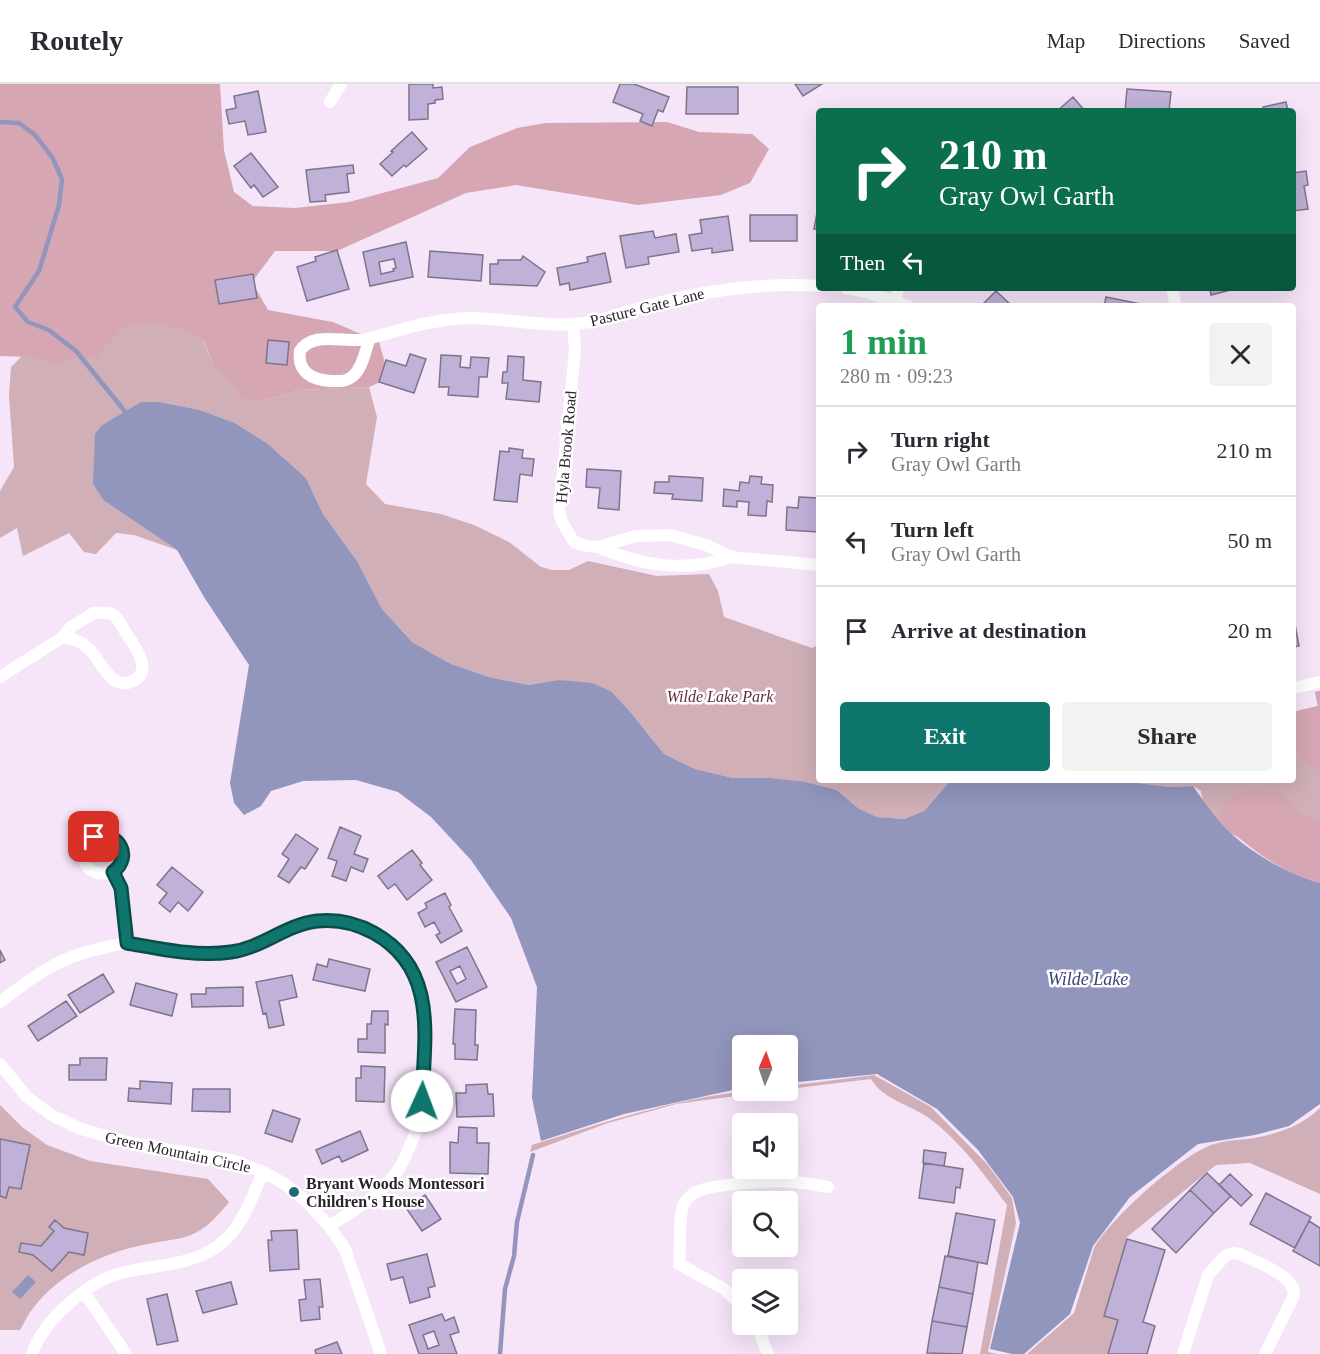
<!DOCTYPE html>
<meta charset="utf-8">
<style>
body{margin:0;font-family:Georgia,serif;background:#f2f2f3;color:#2b2b33;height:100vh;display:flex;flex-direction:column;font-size:22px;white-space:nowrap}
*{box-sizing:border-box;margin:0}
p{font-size:20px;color:#7c7c81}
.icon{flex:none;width:33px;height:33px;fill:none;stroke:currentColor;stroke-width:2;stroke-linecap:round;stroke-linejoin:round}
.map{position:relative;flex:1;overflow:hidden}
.details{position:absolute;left:816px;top:219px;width:480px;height:480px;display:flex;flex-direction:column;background:#fff;border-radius:6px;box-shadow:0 6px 24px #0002}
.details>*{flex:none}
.guide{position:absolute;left:816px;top:24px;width:480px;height:183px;border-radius:6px;box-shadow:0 6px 24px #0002;background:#0b6e4f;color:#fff;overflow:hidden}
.needle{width:39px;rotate:2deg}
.buttons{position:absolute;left:732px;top:951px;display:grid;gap:12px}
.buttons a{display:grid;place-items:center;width:66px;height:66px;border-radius:6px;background:#fff;box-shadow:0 6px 24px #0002;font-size:30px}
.pin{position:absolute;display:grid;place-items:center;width:51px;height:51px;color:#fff;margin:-26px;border-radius:12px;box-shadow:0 3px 9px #0006}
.me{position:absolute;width:66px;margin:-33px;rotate:2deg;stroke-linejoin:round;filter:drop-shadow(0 0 4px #0008)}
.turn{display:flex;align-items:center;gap:21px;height:126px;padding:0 24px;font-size:27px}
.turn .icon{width:78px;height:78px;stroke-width:2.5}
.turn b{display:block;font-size:42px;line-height:51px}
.then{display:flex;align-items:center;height:57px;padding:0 24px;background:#0003;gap:12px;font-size:22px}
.round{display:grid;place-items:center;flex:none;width:63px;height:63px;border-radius:6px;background:#f2f2f3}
.headline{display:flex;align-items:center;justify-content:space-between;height:102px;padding:0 24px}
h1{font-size:36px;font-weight:700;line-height:45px;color:#1e9e55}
.primary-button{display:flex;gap:12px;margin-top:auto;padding:12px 24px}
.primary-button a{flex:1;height:69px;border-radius:6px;background:#0f766e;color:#fff;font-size:24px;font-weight:700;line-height:69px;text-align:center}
.primary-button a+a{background:#f2f2f3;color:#2b2b33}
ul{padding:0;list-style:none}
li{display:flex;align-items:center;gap:18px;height:90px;padding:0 24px;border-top:2px solid #e1e1e2}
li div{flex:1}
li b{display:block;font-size:22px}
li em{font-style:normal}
header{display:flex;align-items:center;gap:36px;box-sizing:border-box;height:84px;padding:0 30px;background:#fff;border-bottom:2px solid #e1e1e2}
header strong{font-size:28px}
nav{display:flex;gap:33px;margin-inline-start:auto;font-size:21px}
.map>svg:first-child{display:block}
.green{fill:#d0afb7}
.forest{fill:#d6a6b2}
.water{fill:#9295bc}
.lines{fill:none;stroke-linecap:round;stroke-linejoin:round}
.stream{stroke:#9295bc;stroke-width:4.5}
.building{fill:#bfb1d8;stroke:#7d758b;stroke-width:1.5;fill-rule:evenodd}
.minor{stroke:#fff;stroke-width:12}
.route-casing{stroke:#0a4d48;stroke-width:15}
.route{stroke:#0f766e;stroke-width:10}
.poi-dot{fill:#27677b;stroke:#fff;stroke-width:2}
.labels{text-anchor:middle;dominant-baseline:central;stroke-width:5;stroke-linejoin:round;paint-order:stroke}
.street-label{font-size:16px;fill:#2a232b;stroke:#fff}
.park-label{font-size:16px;font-style:italic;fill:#652a3e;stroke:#fff}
.poi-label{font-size:16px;font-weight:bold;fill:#2a232b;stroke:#fff;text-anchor:start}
.water-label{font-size:18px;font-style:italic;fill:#404075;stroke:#fff}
</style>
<header>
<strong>Routely</strong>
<nav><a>Map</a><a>Directions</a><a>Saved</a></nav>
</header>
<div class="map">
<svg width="1320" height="1270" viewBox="0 0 1320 1270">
<rect width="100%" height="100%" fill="#f6e4f9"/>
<path class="green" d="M194,234L212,278L265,316L300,306L369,303L377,333L366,400L385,420L441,430L474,441L509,458L541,483L552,486H569L588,477L657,492L709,490L718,507L724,533L812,564L819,560V696H951L924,727L904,735L877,733L858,724L837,706L771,694H733L695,685L664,670L632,630L612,608L558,596L529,601L489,593L451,580L412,558L382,525L357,477L323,430L306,394L268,360L235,339L200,326L160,318H142L102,341L93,400L103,416L177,466L134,451L116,449L96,470L84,468L69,449L23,472L17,444L0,454V407L14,383L9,311L11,283L41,253L89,235Z
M1320,607V799L1223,745C1216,732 1202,723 1201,707L1193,702L1169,703L1114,696H1293V628L1318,622L1315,608Z
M874,991L931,1023L988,1081L1012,1114L1016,1139L988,1268L997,1270H980L1007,1121C984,1090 960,1057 929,1034C911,1021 882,1015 871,995L788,1005V1002Z
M747,1007H774L676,1020L608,1039L530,1068L532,1061C603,1039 673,1015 747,1007Z
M0,1021L22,1043L47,1061L90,1077L208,1095L229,1118C194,1162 183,1151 134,1163C97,1172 58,1192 34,1223C28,1230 24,1239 20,1246H0Z
M1320,1024V1110L1250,1079L1216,1081L1127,1153L1104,1231L1118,1236L1108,1270H1027L1074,1229L1094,1164C1111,1134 1182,1070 1214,1060C1227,1056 1241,1056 1254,1054C1280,1049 1301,1042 1320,1024Z"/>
<path class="forest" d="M0,0H220L224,66L234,108L253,122L295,124L349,118L438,94L470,63L517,44L546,39L667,38L699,48L752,50L769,65L750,99L721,111L638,121L516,101L466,109L337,167H275L252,198L268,226L333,238L379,258L386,283L380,298L369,303L300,306L265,316L244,315L212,278L204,257L179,244L145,238L123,243L96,273L74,274L59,279L30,273L0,272Z
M1320,607V684H1312C1290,665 1292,654 1297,627L1318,622L1315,608Z
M1252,706L1280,709L1299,728L1320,739V799C1276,786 1253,766 1219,737C1222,715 1231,709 1252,706Z"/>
<path class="water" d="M141,318H160L200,326L235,339L268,360L306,394L323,430L357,477L382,525L412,558L451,580L489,593L529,601L558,596L592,599L612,608L632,630L664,670L695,685L733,694H771L805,698L837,706L858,724L877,733L904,735L924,727L951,696H1114L1169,703L1193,702C1201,713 1209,725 1218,736C1242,764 1284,789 1320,799V1020L1289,1042L1255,1051L1198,1060L1130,1113L1093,1162L1070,1230L1024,1270H1012L990,1265L1020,1139L1013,1113L978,1066L937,1025L877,990L788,999V962H742V1004L624,1030L541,1057L532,1014L537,903L511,834L471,776L431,733L398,708L356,696L303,697L271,707L261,722L244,731L234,719L230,699L249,581L204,513L177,466L103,416L93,400L95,350L102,341Z
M28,1191L36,1198L20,1215L12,1208Z"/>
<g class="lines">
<path class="stream" d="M0,38L19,39L35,51L52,73L62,95L59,121L39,187L15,223L28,238L49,246L76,267L127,330
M500,1270L505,1205L514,1172L517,1138L533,1071"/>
</g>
<path class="building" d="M409,0H433V4L442,3L443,15L435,16V19L428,20V35L409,36Z
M620,0H634L669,13L663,28L658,26L652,42L640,37L643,30L613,18Z
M795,0H822L803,12Z
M687,3H738V30H686Z
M1127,5L1171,8L1169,27H1125Z
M258,7L266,48L248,51L245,37L229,40L226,26L236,24L234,12Z
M1073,13L1085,27H1057Z
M1286,18L1288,27H1264L1263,23Z
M412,48L427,65L406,83L404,81L392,92L380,80L393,68L391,67Z
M251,69L278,103L263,113L254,101L251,104L234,82Z
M353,81L354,89L347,90L349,108L325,111L326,117L310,118L306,86Z
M1306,87L1308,101L1304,102L1308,125L1293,127V89Z
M819,118V146L814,145Z
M750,131H797V157H750Z
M728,132L733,166L712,169V164L692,167L689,151L702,149L700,136Z
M653,147L655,154L676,150L679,168L648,173L649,180L626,184L620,152Z
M406,158L413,193L370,202L363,168ZM394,175L396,184L393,185L394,187L381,190L379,178Z
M337,166L349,205L307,217L297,183L316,177L315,173Z
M430,167L483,171L481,197L428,193Z
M605,169L611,198L570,206L569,199L560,201L557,184L588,178L587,173Z
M523,172L545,188L537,202L490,200V180H498V176H521Z
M253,190L257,214L219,220L215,196Z
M1210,204H1235V205L1211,211Z
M996,207L1012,222H987L984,219Z
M1106,213L1141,220V222H1104Z
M268,256L289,258L287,281L266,279Z
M410,270L426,275L414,309L379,298L386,276L406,282Z
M441,271L461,272L460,283L470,284L471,273L489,274L487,293H479L478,313L448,311L449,303H439Z
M508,272L524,273L523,296L541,298L539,318L506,315L508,299H502L503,288H507Z
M509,364L523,366L522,374L534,375L532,392L520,390L517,418L494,416L500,367L509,368Z
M587,385L621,387L619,426L598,424L600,404L586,403Z
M669,392L703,394L702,417L672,415L673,410L654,409L655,398H669Z
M750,392L762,393L761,400L773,401L772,418L767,417L766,432L748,431L749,418L737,417V423L723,422L724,405L739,407L740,398L749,399Z
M799,413L819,414V448L786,446L787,423L798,424Z
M1293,530L1299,562L1293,563Z
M340,743L361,752L354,770L368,775L363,788L351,783L346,797L332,792L337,777L328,774Z
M296,750L318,765L305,785L301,783L289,799L278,792L289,775L282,770Z
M412,766L422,779L420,781L432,796L407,816L395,800L388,805L378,792Z
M172,783L203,808L188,827L178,818L170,828L159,819L167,809L157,801Z
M445,809L451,821L449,823L462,847L441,859L436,851L440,849L434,838L425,843L418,829L427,824L425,819Z
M467,863L487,903L456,918L436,878ZM460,882L466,895L457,900L450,887Z
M0,866L5,876L0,879Z
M329,875L370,885L365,907L313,896L317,880L327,883Z
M103,890L114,908L80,929L68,911Z
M292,891L297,913L279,917L284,941L269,944L266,929L263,930L256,898Z
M136,899L177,910L172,932L130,921Z
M243,903V922L192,923L191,910H206V904Z
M66,917L77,932L38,957L28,942Z
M455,925L476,926L475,961H478L477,976L455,975V960H453Z
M372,927H388V941L385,940V969L358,968V955H367V940H371Z
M80,974H107L106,996H69V981H80Z
M361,982L385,983L384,1018L356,1017V994H361Z
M140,997L172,999L171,1020L128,1017L129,1004L140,1005Z
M487,1000L488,1010H493L494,1032L457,1033L456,1009H466V1001Z
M193,1005H230V1028L192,1027Z
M273,1026L300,1035L292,1058L265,1049Z
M459,1043L477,1044V1059H489L488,1090L450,1089V1058L458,1059Z
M360,1047L368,1066L342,1078L339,1072L322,1080L316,1066Z
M0,1055L30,1061L21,1105L9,1103L6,1114L0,1112Z
M924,1066L946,1069L944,1082L923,1079Z
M924,1079L963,1085L960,1104L956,1103L954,1119L919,1114Z
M1207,1089L1231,1112L1214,1129L1190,1106Z
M1230,1090L1252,1111L1241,1122L1219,1101Z
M1190,1106L1214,1129L1176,1169L1152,1145Z
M1266,1109L1311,1133L1295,1164L1250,1140Z
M425,1111L441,1135L422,1147L406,1124Z
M956,1129L995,1136L987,1180L948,1172Z
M55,1136L64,1144L88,1149L84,1171L69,1168L52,1187L33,1171L19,1168L21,1159L41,1162L54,1147L49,1143Z
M1309,1137L1320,1144V1182L1293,1167Z
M297,1146L299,1185L270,1187L268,1156H272L271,1147Z
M1127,1155L1165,1166L1143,1238L1155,1242L1147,1270H1108L1118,1236L1104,1232Z
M427,1170L435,1202L428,1204L430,1213L410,1219L403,1193L391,1196L387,1180Z
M945,1172L978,1178L973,1210L939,1203Z
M320,1195L323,1223H319L320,1235L301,1237L299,1216L306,1215L304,1196Z
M231,1198L237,1220L203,1229L196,1207Z
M939,1203L973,1210L967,1243L932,1237Z
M167,1210L178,1257L157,1261L147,1215Z
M442,1230L445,1237L454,1233L459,1248L450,1251L457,1270H419L409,1241ZM434,1247L439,1261L428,1265L423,1251Z
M932,1237L967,1243L962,1270L927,1269Z
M337,1258L342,1270H316L315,1266Z"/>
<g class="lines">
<path class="minor" d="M330,18L341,0
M846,204L866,208L908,222
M1172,204L1176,222
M896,217L898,204
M573,240L575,266L559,428L562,438L574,458L586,462L598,463L636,452L670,451L706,461L731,473L819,481
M370,254C365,266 363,284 353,292C346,298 339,297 331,297C312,296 297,288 300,267C313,246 346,260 367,255C401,246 434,235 469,234C504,234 539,243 574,240C603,238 629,226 657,219C710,206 764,198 819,202
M598,463C642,482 685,489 731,473
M94,529C99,529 107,528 112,530C119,534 122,543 126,549C134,561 154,587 133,597C110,608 101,575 88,564C81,557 73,555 63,553L71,543Z
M0,593L63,553
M1293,604L1320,598
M113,788C87,797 72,769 94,753C118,746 133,772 113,788L121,803L127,859
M0,918C34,892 60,872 103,864C111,862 121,859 130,860C165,862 198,874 233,868C249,865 261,858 275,850C301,836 334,832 362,843C383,851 403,867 413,887C429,917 426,1005 418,1039C414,1055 407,1070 399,1085C383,1110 354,1127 329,1142
M0,980L27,1013L53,1032L81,1045L131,1059L235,1077L263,1088L285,1100L308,1119L329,1142L345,1165L381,1270
M84,1208L126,1270
M742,1222L724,1205L679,1180C681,1164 678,1132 684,1120C686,1116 690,1112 694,1109C708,1100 776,1096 795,1098C806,1099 817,1101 828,1103
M756,1240L768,1270
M32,1270C44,1235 89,1196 125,1188C156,1181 192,1181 218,1162C242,1145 252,1113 263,1088
M1183,1270L1208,1191L1225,1172L1233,1169L1240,1170C1256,1178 1295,1191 1294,1211L1265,1270"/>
</g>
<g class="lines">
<defs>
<path id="route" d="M94,753C118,746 134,772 113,788L121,804L127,859C161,865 197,873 231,868C262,864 285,841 317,837C337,835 356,839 374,849C439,885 424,954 422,1017"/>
</defs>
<use href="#route" class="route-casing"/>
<use href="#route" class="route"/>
</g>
<circle class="poi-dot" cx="294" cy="1108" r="6"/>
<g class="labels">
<g class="street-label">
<text transform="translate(647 223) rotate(-14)">Pasture Gate Lane</text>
<text transform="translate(566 363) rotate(-85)">Hyla Brook Road</text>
<text transform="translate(178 1068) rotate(12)">Green Mountain Circle</text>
</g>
<g class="park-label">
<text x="720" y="612">Wilde Lake Park</text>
</g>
<g class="poi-label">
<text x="306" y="1099">Bryant Woods Montessori<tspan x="306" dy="18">Children's House</tspan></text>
</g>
<g class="water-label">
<text x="1088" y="895">Wilde Lake</text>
</g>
</g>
</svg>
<div class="buttons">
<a><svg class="needle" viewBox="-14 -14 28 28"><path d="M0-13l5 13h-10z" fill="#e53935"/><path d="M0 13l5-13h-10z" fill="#7c7c81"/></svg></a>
<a><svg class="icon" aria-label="sound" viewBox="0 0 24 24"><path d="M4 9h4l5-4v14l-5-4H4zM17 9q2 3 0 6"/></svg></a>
<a><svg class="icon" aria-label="search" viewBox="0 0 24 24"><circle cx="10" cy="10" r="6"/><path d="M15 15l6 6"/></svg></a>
<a><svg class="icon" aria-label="layers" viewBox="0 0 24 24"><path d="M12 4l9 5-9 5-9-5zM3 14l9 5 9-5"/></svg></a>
</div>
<div class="pin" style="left:94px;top:753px;background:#d93025"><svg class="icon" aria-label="arrive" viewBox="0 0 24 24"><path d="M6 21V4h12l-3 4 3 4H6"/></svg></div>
<svg class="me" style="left:422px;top:1017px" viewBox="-20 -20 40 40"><circle r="19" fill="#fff"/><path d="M0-13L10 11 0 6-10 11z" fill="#0f766e"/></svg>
<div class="guide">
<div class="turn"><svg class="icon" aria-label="right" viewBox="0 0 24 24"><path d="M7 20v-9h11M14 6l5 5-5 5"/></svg><div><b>210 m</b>Gray Owl Garth</div></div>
<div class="then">Then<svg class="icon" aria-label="left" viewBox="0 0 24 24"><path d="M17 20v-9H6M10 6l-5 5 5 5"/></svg></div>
</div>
<section class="details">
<div class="headline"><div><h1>1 min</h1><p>280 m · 09:23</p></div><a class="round"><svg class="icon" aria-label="close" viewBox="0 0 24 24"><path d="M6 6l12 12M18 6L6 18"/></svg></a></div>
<ul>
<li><svg class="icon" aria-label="right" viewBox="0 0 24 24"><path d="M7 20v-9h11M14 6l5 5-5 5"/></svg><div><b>Turn right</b><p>Gray Owl Garth</p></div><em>210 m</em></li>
<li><svg class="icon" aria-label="left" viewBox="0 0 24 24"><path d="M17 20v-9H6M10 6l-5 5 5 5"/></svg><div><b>Turn left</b><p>Gray Owl Garth</p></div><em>50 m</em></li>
<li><svg class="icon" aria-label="arrive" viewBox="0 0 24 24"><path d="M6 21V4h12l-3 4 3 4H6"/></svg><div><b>Arrive at destination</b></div><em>20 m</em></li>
</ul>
<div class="primary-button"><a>Exit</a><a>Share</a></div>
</section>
</div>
